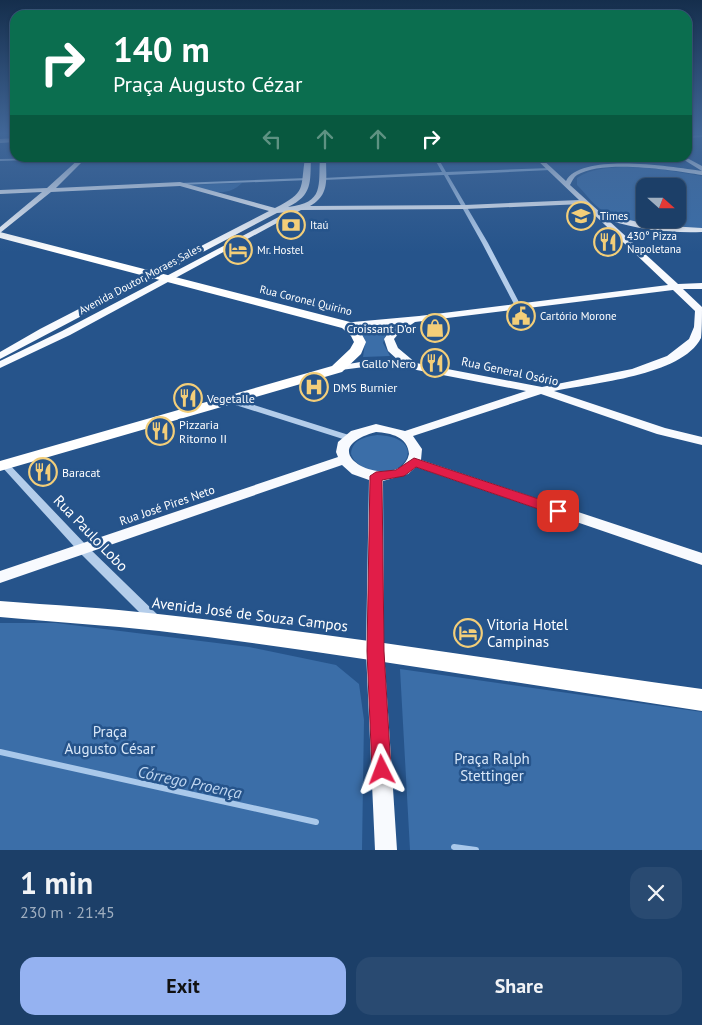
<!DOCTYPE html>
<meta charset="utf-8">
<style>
body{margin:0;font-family:"PT Sans",sans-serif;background:#294a71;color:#f1f3f6;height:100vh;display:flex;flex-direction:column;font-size:19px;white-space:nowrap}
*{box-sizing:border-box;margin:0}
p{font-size:16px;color:#a0afc0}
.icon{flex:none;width:28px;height:28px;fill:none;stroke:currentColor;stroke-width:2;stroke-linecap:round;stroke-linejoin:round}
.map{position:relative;height:850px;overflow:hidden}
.drawer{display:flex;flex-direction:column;background:#1c3f68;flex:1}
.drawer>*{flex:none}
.banner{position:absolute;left:10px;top:10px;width:682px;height:152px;border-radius:15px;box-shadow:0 1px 4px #0004,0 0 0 1px #3a587c;background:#0b6e4f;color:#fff;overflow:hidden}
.needle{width:32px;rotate:111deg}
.tools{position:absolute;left:636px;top:178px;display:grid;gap:10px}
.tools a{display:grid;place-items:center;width:50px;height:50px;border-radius:10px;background:#1c3f68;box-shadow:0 1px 4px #0004,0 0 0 1px #3a587c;font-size:25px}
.pin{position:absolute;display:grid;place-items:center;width:42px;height:42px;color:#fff;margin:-21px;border-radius:10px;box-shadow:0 2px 8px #0006}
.me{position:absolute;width:55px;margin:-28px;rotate:357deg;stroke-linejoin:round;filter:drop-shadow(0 0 4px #0008)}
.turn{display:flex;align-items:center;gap:18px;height:105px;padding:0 20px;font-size:22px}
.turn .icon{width:65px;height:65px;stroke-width:2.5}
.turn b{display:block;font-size:35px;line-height:42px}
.lanes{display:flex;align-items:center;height:48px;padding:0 20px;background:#0003;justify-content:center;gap:25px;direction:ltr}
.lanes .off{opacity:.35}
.round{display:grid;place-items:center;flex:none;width:52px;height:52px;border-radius:15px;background:#294a71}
.overview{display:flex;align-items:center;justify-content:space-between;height:85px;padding:0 20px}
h1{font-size:30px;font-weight:600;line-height:38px}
.action{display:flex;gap:10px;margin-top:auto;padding:10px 20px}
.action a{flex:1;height:58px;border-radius:15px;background:#95b2f1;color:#111;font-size:20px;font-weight:600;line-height:58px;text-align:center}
.action a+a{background:#294a71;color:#f1f3f6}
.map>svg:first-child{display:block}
.green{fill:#3b6ea8;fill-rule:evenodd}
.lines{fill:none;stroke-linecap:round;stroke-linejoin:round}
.stream{stroke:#a9c8ea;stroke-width:6}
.minor{fill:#b4cdea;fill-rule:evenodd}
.major{fill:#f8fafe;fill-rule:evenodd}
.highway{fill:#fff;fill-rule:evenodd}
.route{fill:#e11d48;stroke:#92132f}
.labels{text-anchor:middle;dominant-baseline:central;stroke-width:5;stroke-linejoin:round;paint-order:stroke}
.far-poi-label{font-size:11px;fill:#fff;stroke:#26548b;text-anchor:start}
.far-street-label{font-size:11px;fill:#fff;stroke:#26548b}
.poi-label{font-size:12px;fill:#fff;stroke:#26548b;text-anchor:start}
.street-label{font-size:12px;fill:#fff;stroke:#26548b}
.near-street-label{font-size:15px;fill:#fff;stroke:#26548b}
.near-poi-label{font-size:15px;fill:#fff;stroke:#26548b;text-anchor:start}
.near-park-label{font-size:15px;fill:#d8e7f8;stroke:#26548b}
.near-water-label{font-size:16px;font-style:italic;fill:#c0d7f1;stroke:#26548b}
</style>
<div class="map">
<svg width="702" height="850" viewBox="0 0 702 850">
<rect width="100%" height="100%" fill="#26548b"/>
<path class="green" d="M625,167L652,168L702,176V228C674,229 630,225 606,213C595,207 586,194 577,185V178C591,168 608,168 625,167ZM645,186H678V219H645Z
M242,183C226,199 208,190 189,185Z
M389,325L383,343L390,356L363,357L365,343L357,328Z
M377,435C437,438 397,491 361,466C356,462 353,460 351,454C352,440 364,437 377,435Z
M0,623H56L249,647L336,665L359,684L364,720L362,850H0Z
M400,669L702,712V850H410Z"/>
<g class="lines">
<path class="stream" d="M0,752L316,822
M454,847L476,850"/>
<path class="minor" d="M702,135V137L688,138V136Z
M63,158L61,159L0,161V159Z
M434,158H438L446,172L550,168L552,169L550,170L448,175L488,243L521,306L520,307L518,308L515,306L482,243L444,175L323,180L321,179L323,178L442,172Z
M307,178L309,179V180L180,185L178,184L180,183Z
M226,398H232L352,436L353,438L352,440H346L226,402L225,400Z
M5,462L8,463L88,547L160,617L162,621L160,625L156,626L152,625L80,553L2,467L0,465Z"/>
<path class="major" d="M15,138V142L0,143V139Z
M80,158H86L56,188L180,182L275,208C307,192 300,189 305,158H311C310,182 313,195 288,207C325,203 318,185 320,158H326C326,179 330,195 310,206L465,205L579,200L535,158H541L566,181C581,152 674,167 702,171V175C672,170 603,159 577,175C574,177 572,181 570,185L602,214L652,225L702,228V232C670,233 639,230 608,220L678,284L702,283V289H683L702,307C702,316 702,329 701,338C682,376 592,383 554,391L665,428L702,437V445L657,434L541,394L413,436L422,449L421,460L702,553V565L416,467L408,474L383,481L384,651L397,850H375L366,651L369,480L352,474L342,465L0,583V571L338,457L336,452L338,442L351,431L376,424L405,431L526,391L396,366H372L333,371L331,369L333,367L337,366L372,360H398L388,351L384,339L391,329L399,324L346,328L342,327V323L419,316L668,285L583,204L465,209L301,210L70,335L0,368V361L62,331L288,212L277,213L0,359V352L40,329L269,211L180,186L51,192L0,233V227L42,192L0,194V190L47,188ZM673,290L695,311L694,327L689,339L667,356L632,369L542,387L416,363L398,348L394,339L399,333L415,322ZM376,432C391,433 408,437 409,454C400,496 303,452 376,432Z
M681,158H687L702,166V171Z"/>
<path class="highway" d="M0,232L350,322L360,331L366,342L361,354L342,372L0,471V461L332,366L350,349L354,342L351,336L342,328L0,238Z
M0,601C53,605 106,608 158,614C340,634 521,664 702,689V711C521,684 340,653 159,631C106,625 53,622 0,617Z"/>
</g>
<linearGradient id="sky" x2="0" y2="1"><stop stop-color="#152e4c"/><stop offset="0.53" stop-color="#416798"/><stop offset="1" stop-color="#416798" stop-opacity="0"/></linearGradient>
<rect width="702" height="252" fill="url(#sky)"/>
<path class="route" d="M414,458L563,507L565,511L563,514H553L416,467L404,476L382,480L384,651L391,770L388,777L382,780L375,777L372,770L367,651L370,476L376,472L396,470Z"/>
<defs>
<symbol id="school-ring" viewBox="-11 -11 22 22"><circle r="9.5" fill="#26548b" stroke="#f3ce79" stroke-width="1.5"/><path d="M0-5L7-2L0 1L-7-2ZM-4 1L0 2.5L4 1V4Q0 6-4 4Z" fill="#f3ce79"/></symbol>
<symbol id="bank-ring" viewBox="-11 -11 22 22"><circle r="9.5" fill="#26548b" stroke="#f3ce79" stroke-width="1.5"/><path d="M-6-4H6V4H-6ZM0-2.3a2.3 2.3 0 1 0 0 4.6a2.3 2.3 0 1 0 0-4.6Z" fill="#f3ce79"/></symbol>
<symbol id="restaurant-ring" viewBox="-11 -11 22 22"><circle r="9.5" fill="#26548b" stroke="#f3ce79" stroke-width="1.5"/><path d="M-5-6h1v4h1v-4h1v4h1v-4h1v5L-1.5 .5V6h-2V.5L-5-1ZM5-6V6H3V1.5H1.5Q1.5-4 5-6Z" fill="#f3ce79"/></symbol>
<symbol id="hotel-ring" viewBox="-11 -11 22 22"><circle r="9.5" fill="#26548b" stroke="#f3ce79" stroke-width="1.5"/><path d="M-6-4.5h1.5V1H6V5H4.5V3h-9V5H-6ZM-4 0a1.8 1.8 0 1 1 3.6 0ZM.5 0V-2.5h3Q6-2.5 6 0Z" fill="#f3ce79"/></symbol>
<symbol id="civic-ring" viewBox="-11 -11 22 22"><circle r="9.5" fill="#26548b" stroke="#f3ce79" stroke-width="1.5"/><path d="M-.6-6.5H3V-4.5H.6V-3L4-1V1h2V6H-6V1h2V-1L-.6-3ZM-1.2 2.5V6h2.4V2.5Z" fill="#f3ce79"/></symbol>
<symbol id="shop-ring" viewBox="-11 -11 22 22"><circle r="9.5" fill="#26548b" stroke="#f3ce79" stroke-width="1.5"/><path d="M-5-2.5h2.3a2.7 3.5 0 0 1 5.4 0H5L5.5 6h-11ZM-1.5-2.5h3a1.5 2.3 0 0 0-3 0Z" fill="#f3ce79"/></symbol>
<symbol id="hospital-ring" viewBox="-11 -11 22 22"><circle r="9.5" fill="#26548b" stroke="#f3ce79" stroke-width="1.5"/><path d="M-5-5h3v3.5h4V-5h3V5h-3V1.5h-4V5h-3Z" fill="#f3ce79"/></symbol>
</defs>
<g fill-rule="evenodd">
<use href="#school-ring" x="565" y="200" width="32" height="32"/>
<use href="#bank-ring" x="275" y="209" width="32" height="32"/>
<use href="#restaurant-ring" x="592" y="226" width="32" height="32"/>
<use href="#hotel-ring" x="222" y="234" width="32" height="32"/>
<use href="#civic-ring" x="505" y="300" width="32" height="32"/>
<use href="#shop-ring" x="419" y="312" width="32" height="32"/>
<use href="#restaurant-ring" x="419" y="347" width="32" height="32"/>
<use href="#hospital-ring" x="298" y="371" width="32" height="32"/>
<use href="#restaurant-ring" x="172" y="382" width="32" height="32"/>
<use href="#restaurant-ring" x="144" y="415" width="32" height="32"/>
<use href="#restaurant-ring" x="27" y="456" width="32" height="32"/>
<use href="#hotel-ring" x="452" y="617" width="32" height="32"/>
</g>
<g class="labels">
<g class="far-poi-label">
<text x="600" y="216">Times</text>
<text x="310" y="225">Itaú</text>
<text x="627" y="236">430° Pizza<tspan x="627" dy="13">Napoletana</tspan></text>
<text x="257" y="250">Mr. Hostel</text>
<text x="540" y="316">Cartório Morone</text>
</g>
<g class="far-street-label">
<text transform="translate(140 279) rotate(-28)">Avenida Doutor Moraes Sales</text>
<text transform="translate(306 300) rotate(14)">Rua Coronel Quirino</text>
</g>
<g class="poi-label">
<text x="416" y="328" text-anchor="end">Croissant D'or</text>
<text x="416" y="363" text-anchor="end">Gallo Nero</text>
<text x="333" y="387">DMS Burnier</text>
<text x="207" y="398">Vegetalle</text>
<text x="179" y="424">Pizzaria<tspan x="179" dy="14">Ritorno II</tspan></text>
<text x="62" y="472">Baracat</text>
</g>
<g class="street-label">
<text transform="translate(510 371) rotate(12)">Rua General Osório</text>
<text transform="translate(167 505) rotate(-19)">Rua José Pires Neto</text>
</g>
<g class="near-street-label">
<text transform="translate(91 533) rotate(46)">Rua Paulo Lobo</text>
<text transform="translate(250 614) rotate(7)">Avenida José de Souza Campos</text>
</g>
<g class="near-poi-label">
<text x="487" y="624">Vitoria Hotel<tspan x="487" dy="17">Campinas</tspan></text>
</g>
<g class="near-park-label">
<text x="110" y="731">Praça<tspan x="110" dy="17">Augusto César</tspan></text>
<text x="492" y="758">Praça Ralph<tspan x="492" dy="17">Stettinger</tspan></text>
</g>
<g class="near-water-label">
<text transform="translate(190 782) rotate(12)">Córrego Proença</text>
</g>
</g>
</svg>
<div class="tools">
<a><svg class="needle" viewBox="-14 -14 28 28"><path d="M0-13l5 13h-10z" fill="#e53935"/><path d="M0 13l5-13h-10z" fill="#a0afc0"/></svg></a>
</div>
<div class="pin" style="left:558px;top:511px;background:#d93025"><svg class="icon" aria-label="arrive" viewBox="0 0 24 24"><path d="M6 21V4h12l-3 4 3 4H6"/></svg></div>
<svg class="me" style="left:382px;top:770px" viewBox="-20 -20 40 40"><path d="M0-17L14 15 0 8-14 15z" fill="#e11d48" stroke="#fff" stroke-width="4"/></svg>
<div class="banner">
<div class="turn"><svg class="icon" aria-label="right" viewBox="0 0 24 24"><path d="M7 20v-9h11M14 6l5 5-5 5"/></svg><div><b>140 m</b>Praça Augusto Cézar</div></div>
<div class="lanes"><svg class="icon off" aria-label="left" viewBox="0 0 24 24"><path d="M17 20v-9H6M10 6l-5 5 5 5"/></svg><svg class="icon off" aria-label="ahead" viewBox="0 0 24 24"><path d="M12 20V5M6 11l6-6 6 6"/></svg><svg class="icon off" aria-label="ahead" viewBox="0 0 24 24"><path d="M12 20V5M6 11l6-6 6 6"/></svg><svg class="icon" aria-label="right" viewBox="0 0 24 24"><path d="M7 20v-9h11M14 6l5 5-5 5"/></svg></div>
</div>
</div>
<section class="drawer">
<div class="overview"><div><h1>1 min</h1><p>230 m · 21:45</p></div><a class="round"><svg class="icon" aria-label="close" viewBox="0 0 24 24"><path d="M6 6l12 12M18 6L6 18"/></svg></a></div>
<div class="action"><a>Exit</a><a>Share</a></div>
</section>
